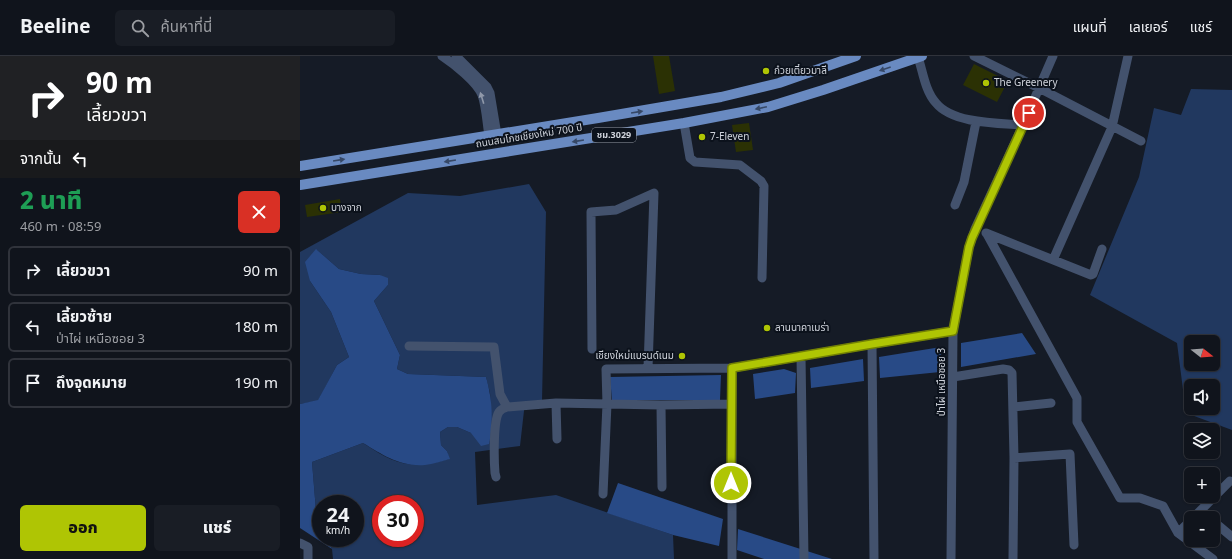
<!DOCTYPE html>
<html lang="th">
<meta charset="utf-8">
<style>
body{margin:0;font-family:Georgia,"Noto Sans Thai",serif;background:#191d25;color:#f1f3f6;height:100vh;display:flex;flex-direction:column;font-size:15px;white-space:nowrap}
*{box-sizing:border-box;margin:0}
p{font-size:13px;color:#9c9ea3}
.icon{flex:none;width:22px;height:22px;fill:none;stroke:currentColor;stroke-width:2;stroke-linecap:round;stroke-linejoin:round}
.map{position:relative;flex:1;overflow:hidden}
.details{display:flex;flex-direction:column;background:#10141c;width:300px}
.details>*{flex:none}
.guide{background:#202124;color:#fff;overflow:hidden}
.needle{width:26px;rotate:107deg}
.controls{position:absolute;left:884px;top:279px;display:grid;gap:8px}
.controls a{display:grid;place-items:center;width:36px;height:36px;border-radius:6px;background:#10141c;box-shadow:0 1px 3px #0004,0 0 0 1px #30333b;font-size:20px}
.speed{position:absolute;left:12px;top:439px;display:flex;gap:8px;font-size:20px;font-weight:700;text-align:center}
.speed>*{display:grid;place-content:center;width:52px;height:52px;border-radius:50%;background:#10141c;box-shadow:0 1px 3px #0004,0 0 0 1px #30333b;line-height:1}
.speed small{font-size:10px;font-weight:400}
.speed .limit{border:6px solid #d22;background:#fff;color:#111}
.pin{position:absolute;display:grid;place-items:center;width:34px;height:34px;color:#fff;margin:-17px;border:2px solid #fff;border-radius:50%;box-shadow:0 1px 4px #0007}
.me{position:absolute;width:44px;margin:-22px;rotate:0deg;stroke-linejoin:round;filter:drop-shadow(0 0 3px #0008)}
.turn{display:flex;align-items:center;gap:14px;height:84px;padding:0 20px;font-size:18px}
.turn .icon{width:52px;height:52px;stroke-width:2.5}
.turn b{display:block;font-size:28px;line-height:34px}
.then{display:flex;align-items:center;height:38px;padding:0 20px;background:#0003;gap:8px;font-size:15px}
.round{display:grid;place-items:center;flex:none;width:42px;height:42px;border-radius:6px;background:#191d25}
.overview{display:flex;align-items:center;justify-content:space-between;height:68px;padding:0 20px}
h1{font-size:24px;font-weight:800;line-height:30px;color:#1e9e55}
.button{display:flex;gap:8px;margin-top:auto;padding:8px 20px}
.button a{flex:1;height:46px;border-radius:6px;background:#afc504;color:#111;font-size:16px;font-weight:800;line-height:46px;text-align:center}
.button a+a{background:#191d25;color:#f1f3f6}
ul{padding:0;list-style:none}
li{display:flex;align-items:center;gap:12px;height:50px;margin:0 8px 6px;padding:0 12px;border:2px solid #30333b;border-radius:6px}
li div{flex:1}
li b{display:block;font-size:15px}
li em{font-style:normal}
header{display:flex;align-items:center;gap:24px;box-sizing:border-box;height:56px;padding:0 20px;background:#10141c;border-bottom:1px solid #30333b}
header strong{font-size:19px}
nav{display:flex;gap:22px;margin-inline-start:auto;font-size:14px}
.search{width:280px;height:36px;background:#191d25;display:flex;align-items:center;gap:10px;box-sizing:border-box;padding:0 14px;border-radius:6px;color:#9c9ea3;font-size:15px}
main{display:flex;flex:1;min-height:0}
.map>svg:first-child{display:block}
.green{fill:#21385f;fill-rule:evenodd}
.water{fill:#284a86}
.building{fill:#2b3104}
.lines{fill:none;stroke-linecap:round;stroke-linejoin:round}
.minor{stroke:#43526d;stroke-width:9}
.primary{stroke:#698ac1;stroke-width:10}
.oneway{fill:#364866}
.oneway2{fill:#9099aa}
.route-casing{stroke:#728003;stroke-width:10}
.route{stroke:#afc504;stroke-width:7}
.poi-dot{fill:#afc504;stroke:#0c121c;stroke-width:1.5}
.labels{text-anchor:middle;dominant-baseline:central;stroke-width:4;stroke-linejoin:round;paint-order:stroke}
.shield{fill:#0c121c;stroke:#9499a2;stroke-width:1}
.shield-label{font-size:9px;font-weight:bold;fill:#cfd3db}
.poi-label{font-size:10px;fill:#cfd3db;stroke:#0c121c;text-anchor:start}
.street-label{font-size:10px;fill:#cfd3db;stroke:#0c121c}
</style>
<header>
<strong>Beeline</strong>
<div class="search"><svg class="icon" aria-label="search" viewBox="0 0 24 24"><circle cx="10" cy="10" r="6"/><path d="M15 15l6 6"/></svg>ค้นหาที่นี่</div>
<nav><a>แผนที่</a><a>เลเยอร์</a><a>แชร์</a></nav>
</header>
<main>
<section class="details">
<div class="guide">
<div class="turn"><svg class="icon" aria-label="right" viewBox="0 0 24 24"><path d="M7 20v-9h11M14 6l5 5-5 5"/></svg><div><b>90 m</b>เลี้ยวขวา</div></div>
<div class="then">จากนั้น<svg class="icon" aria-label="left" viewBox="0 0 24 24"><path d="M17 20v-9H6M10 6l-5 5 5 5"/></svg></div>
</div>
<div class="overview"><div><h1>2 นาที</h1><p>460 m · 08:59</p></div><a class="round" style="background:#d93025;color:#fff"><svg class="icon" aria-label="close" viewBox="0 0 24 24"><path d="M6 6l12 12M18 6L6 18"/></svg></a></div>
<ul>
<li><svg class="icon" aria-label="right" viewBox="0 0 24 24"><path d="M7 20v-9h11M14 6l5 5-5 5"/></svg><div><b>เลี้ยวขวา</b></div><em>90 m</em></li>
<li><svg class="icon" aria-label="left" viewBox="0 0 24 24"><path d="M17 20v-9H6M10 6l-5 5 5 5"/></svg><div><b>เลี้ยวซ้าย</b><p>ป่าไผ่ เหนือซอย 3</p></div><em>180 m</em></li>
<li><svg class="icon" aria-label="arrive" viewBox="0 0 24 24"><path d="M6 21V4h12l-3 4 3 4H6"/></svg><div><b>ถึงจุดหมาย</b></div><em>190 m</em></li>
</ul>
<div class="button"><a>ออก</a><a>แชร์</a></div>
</section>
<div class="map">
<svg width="932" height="503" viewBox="0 0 932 503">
<rect width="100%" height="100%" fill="#151b26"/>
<path class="green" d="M891,33L932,34V374L886,357L877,287L790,239L839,121L854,52L881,59ZM891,286H913V308H891ZM891,330H913V352H891Z
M229,128L246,156L242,345L225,346L220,390L175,396L177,449L256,439L373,479L374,503H33L32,493L26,482H55V448H21V473L17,467L12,406L63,387C96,409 110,414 149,403L147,395L141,389L140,376L148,371H157L171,377L192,372L190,337L186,321L108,318L97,313L100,299L74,245L88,229L80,219L61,218L39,213L17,194L10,225L31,256L49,301L37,309L18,345L0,348V196L108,137L160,140ZM81,448H115V482H81Z"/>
<path class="water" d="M16,193L39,213L61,218L80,219L88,222V229L74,245L100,299L97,313L108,318L186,321C192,341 194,366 189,388L181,390L171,377L157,371H148L140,376L141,389L147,395L150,403C142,405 133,408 125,409C100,411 83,399 63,387L12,406L17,467L21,473V482H26L32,493L0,472V348L18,344L37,309L49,301L31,256L10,225L5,206Z
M722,277L736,298L661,311V287Z
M641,291L640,316L580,322L579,301Z
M563,303L564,325L511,332L510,312Z
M484,313L496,317L495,337L455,343L453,318Z
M421,319L420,344H312L310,321Z
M318,427L423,463L419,490L373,479L307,457Z
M438,473L532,503H464L437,494Z"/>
<path class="building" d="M353,0H369L375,35L359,38Z
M674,8L708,25L697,46L663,29Z
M449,67L453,94L436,96L432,69Z
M40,143L42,156L7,161L5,149Z"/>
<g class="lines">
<path class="minor" d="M142,0C154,8 177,26 182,39C186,50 187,68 189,80
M156,0L187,31L190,37L197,79
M674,0L739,32L841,85
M618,1C623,16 625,35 636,47C653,68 699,67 723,69
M384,67L390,102L395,106L440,109L461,125L464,130L462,222
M655,149L664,126L676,66
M686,177L791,219L793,218L802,193
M687,178L777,342V366L820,442H840L863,450L878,477L891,464
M753,204L812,71L828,0
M572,288L574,503
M109,290L194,291L200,338L207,351
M292,293L291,156L316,154L354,137L348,312
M501,300L504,503
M432,312V503
M653,321L703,313L709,314L712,317L714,402L713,503
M256,347L361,349L431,348
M361,349L362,431
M713,351L751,347
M714,402L770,398L774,489
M196,421L195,417C194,405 193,365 199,356C201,353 204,352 207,351L256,347L257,383
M303,438L307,348L306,313L432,312L572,288L653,275
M893,462L930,425
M913,465L932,481
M878,477L913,503
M0,487L8,491V503
M651,503L653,275L669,191L675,173L723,69L753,0"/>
<path class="primary" d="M0,110L298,62L421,41L479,27L556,0
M0,129L384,67L468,51L523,34L622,0"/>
</g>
<defs><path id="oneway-solid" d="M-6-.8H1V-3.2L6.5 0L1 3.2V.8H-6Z"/></defs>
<g class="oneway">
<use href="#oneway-solid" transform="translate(585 13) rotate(161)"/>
<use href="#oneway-solid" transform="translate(461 52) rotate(168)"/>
<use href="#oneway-solid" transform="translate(337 56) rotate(-9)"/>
<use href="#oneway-solid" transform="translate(278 85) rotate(171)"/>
<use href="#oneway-solid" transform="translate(39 104) rotate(-9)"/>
<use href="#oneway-solid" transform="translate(150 105) rotate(171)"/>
</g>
<use class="oneway2" href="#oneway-solid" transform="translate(182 42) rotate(-107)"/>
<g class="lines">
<defs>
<path id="route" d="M431,427L432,312L572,288L653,275L669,191L672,182L729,57"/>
</defs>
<use href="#route" class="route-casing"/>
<use href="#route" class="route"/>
</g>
<g class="poi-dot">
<circle cx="466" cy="15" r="4"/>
<circle cx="686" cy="27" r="4"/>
<circle cx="402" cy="81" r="4"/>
<circle cx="23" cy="152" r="4"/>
<circle cx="467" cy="272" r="4"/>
<circle cx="382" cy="300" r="4"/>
</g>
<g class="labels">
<rect class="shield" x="292" y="72" width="44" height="14" rx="3"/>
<g class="shield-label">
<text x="314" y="79">ชม.3029</text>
</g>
<g class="poi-label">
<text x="474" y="15">ก๋วยเตี๋ยวมาลี</text>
<text x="694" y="27">The Greenery</text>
<text x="410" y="81">7-Eleven</text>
<text x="31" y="152">บางจาก</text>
<text x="475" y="272">ลานนาคาเมร่า</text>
<text x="374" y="300" text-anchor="end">เชียงใหม่แบรนด์เนม</text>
</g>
<g class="street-label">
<text transform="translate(229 80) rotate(-9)">ถนนสมโภชเชียงใหม่ 700 ปี</text>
<text transform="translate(642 326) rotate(-90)">ป่าไผ่ เหนือซอย 3</text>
</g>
</g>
</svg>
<div class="controls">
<a><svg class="needle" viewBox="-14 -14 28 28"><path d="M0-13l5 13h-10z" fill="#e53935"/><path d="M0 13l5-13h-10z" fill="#9c9ea3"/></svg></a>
<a><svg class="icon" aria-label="sound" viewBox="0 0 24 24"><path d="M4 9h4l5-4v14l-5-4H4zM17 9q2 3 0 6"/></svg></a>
<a><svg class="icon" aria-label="layers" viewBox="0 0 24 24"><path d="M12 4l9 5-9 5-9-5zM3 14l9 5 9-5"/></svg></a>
<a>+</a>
<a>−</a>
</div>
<div class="speed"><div>24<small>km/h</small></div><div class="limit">30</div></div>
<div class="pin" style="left:729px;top:57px;background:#d93025"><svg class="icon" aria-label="arrive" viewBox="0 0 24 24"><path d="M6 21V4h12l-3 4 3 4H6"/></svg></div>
<svg class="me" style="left:431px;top:427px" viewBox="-20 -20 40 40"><circle r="17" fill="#afc504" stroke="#fff" stroke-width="3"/><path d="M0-11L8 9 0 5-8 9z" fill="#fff"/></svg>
</div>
</main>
